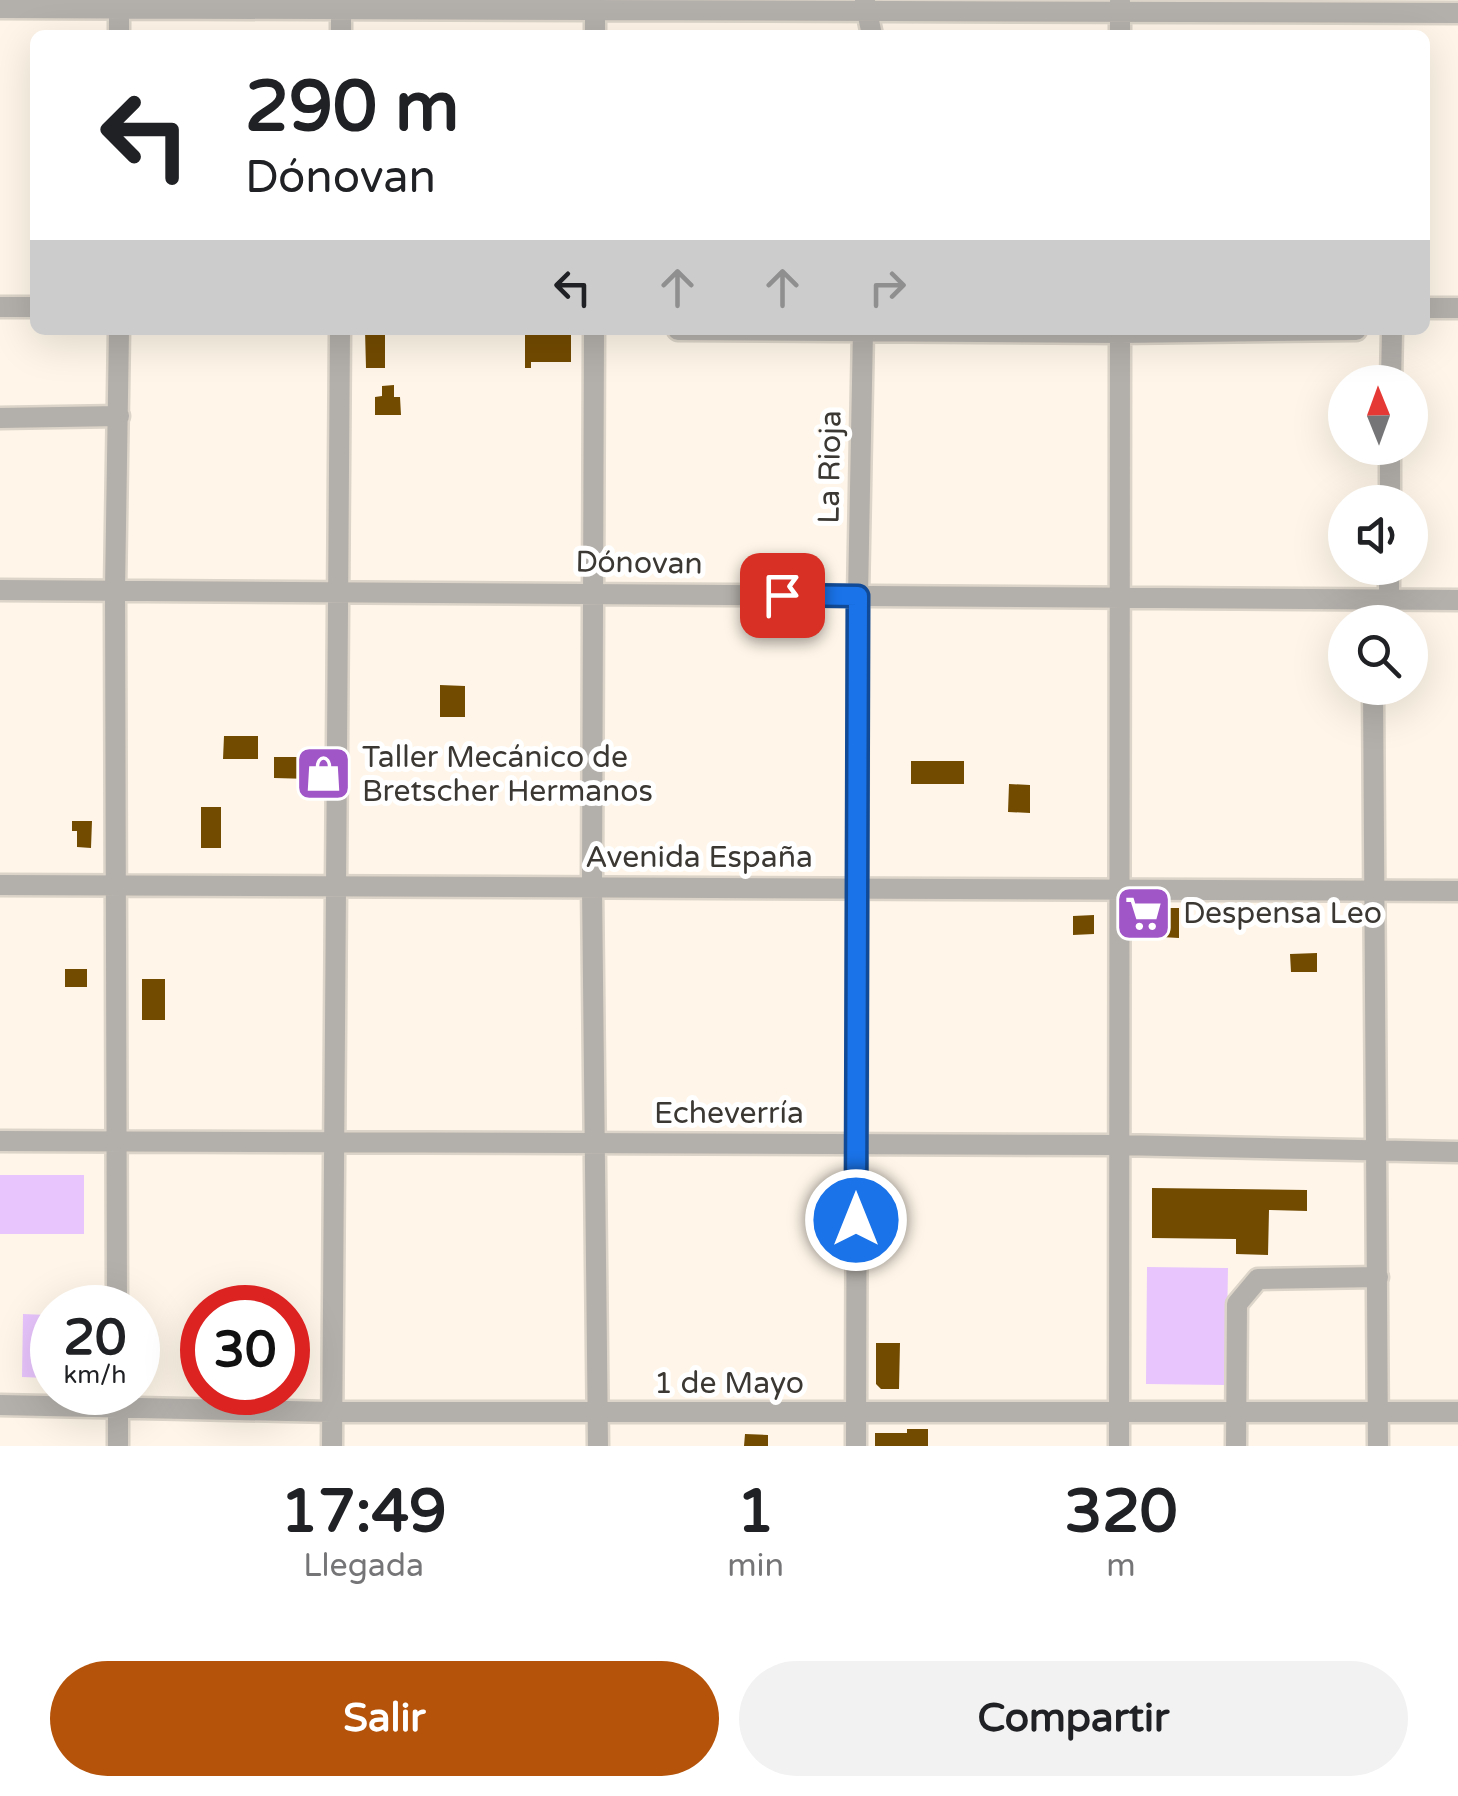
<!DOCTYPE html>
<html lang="es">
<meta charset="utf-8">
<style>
body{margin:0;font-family:"Varela Round",sans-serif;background:#f2f2f2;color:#202124;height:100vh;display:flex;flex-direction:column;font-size:38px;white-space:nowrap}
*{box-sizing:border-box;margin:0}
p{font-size:32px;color:#757577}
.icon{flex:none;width:55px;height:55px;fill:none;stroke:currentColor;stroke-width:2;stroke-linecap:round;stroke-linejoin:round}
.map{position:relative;height:1446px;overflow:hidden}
.side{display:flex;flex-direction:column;background:#fff;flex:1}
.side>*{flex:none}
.hud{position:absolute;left:30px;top:30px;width:1400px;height:305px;border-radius:15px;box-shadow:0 10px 40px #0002;background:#fff;color:#202124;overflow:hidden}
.needle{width:65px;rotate:359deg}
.fabs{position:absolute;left:1328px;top:365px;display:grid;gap:20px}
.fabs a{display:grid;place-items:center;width:100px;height:100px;border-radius:50%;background:#fff;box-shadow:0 10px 40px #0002;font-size:50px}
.speed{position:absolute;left:30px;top:1285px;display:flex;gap:20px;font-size:50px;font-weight:700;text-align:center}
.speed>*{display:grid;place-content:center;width:130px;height:130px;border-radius:50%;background:#fff;box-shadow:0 10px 40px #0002;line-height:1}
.speed small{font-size:25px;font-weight:400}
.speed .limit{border:15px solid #d22;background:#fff;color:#111}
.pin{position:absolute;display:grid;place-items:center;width:85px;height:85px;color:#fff;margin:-42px;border-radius:20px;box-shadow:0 5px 15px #0006}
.me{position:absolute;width:110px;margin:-55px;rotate:0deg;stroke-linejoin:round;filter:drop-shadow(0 0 8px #0008)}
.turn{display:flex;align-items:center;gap:35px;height:210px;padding:0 50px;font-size:45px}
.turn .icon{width:130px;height:130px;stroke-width:2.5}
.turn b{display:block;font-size:70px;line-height:85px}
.lanes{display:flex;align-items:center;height:95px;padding:0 50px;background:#0003;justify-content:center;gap:50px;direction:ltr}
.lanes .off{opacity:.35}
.eta{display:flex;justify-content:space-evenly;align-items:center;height:170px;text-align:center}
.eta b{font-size:60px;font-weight:700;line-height:70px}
.cta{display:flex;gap:20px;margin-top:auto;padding:20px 50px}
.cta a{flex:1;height:115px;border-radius:60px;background:#b45309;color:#fff;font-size:40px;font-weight:700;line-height:115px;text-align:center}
.cta a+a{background:#f2f2f2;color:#202124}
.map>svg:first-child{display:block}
.green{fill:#e8c5fd}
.building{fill:#734b00}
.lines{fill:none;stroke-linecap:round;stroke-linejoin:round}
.minor-casing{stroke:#dcd4c8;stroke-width:25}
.minor{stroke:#b3afaa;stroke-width:20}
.route-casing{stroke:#114b97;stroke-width:25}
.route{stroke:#1a73e8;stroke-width:18}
.labels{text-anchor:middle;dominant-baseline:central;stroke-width:10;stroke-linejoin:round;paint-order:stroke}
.street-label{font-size:30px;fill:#3b3732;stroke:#fff}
.poi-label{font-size:30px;fill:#3b3732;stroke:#fff;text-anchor:start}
</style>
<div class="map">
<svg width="1458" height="1446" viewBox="0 0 1458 1446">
<rect width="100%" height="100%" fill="#fff6e9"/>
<path class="green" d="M0,1175H84V1234H0Z
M1147,1267L1228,1268L1226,1385L1146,1384Z
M23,1314L48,1315L47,1378L22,1377Z"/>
<path class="building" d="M365,330H385V368H366Z
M525,330H566L571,334V362H531V368H525Z
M394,385V397H400L401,415H375V397L382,396V386Z
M440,685L465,686V717H440Z
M224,736H258V759H223Z
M274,757H310V779L274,778Z
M911,761H964V784H911Z
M1009,784L1030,785V813L1008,812Z
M201,807H221V848H201Z
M72,821H92L91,848L77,847V831H72Z
M1144,908H1179V938L1161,937V929L1159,938H1137V915Z
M1094,915V934L1073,935V916Z
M1317,953V972H1291L1290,954Z
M65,969H87V987H65Z
M142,979H165V1020H142Z
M1152,1188L1307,1190V1211L1269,1210L1268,1255L1236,1254V1239L1152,1238Z
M876,1343H900L899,1389H881L876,1384Z
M907,1429H928V1446H875V1433H907Z
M745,1434L768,1435V1446H744Z"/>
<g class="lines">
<defs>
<path id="minor" d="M865,2L872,35
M0,8L1458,13
M119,35V0
M341,35V0
M595,35V0
M1120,35V2
M0,307H35
M1425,308H1458
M594,330L592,887L598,1446
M678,330L1120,333L1356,330
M1391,382L1392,330
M0,418L119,416
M1390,502V448
M0,590L1458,600
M1389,600V568
M1373,688L1378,1446
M0,885L1458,891
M0,1141L1117,1145L1458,1152
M117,1308L115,590L119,330
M0,1405L332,1412H1458
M118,1446V1394
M332,1446L340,330
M856,1446L858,596L863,330
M1119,1446L1120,330
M1236,1446L1237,1304L1258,1279L1378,1277"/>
</defs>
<use href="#minor" class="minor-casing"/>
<use href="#minor" class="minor"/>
</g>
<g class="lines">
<defs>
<path id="route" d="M782,595L858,596L856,1220"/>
</defs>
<use href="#route" class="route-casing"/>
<use href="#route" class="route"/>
</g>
<defs>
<symbol id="shop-square" viewBox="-11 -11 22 22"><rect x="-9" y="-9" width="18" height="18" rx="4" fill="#a156c8" stroke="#fff"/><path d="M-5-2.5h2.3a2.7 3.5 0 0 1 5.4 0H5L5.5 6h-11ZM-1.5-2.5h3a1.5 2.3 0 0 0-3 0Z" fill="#fff"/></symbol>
<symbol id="supermarket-square" viewBox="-11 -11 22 22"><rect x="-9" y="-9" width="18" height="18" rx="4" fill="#a156c8" stroke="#fff"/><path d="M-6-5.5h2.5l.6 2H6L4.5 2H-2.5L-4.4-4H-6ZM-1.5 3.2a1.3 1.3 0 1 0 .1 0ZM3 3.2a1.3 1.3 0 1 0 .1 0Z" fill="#fff"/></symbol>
</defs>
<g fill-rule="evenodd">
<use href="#shop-square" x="292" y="742" width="63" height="63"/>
<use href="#supermarket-square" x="1112" y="882" width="63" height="63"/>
</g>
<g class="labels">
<g class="street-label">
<text transform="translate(830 467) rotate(-89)">La Rioja</text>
<text transform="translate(639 563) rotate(1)">Dónovan</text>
<text x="699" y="857">Avenida España</text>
<text x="729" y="1113">Echeverría</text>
<text x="729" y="1383">1 de Mayo</text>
</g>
<g class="poi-label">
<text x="362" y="757">Taller Mecánico de<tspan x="362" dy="34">Bretscher Hermanos</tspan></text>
<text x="1183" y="913">Despensa Leo</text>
</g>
</g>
</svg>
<div class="fabs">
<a><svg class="needle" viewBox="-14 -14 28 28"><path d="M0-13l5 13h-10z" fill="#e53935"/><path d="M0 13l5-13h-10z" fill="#757577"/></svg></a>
<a><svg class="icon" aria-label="sound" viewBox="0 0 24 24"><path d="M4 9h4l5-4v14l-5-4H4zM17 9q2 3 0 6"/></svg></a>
<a><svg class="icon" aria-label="search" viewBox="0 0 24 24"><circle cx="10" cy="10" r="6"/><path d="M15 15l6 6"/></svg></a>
</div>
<div class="speed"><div>20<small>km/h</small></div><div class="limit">30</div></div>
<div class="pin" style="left:782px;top:595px;background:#d93025"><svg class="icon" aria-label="arrive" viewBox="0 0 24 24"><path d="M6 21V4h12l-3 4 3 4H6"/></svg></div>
<svg class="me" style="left:856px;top:1220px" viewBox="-20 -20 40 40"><circle r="17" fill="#1a73e8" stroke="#fff" stroke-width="3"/><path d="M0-11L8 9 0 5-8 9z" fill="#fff"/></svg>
<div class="hud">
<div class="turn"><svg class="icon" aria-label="left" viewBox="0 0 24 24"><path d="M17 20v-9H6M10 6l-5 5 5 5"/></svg><div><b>290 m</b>Dónovan</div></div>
<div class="lanes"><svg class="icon" aria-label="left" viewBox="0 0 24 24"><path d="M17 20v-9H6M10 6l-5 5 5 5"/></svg><svg class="icon off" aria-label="ahead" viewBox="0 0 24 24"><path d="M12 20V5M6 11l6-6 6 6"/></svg><svg class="icon off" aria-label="ahead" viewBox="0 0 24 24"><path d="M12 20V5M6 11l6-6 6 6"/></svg><svg class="icon off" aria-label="right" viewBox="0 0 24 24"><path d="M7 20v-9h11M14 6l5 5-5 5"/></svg></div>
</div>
</div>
<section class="side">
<div class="eta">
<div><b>17:49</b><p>Llegada</p></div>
<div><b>1</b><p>min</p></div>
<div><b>320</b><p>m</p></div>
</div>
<div class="cta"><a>Salir</a><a>Compartir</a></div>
</section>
